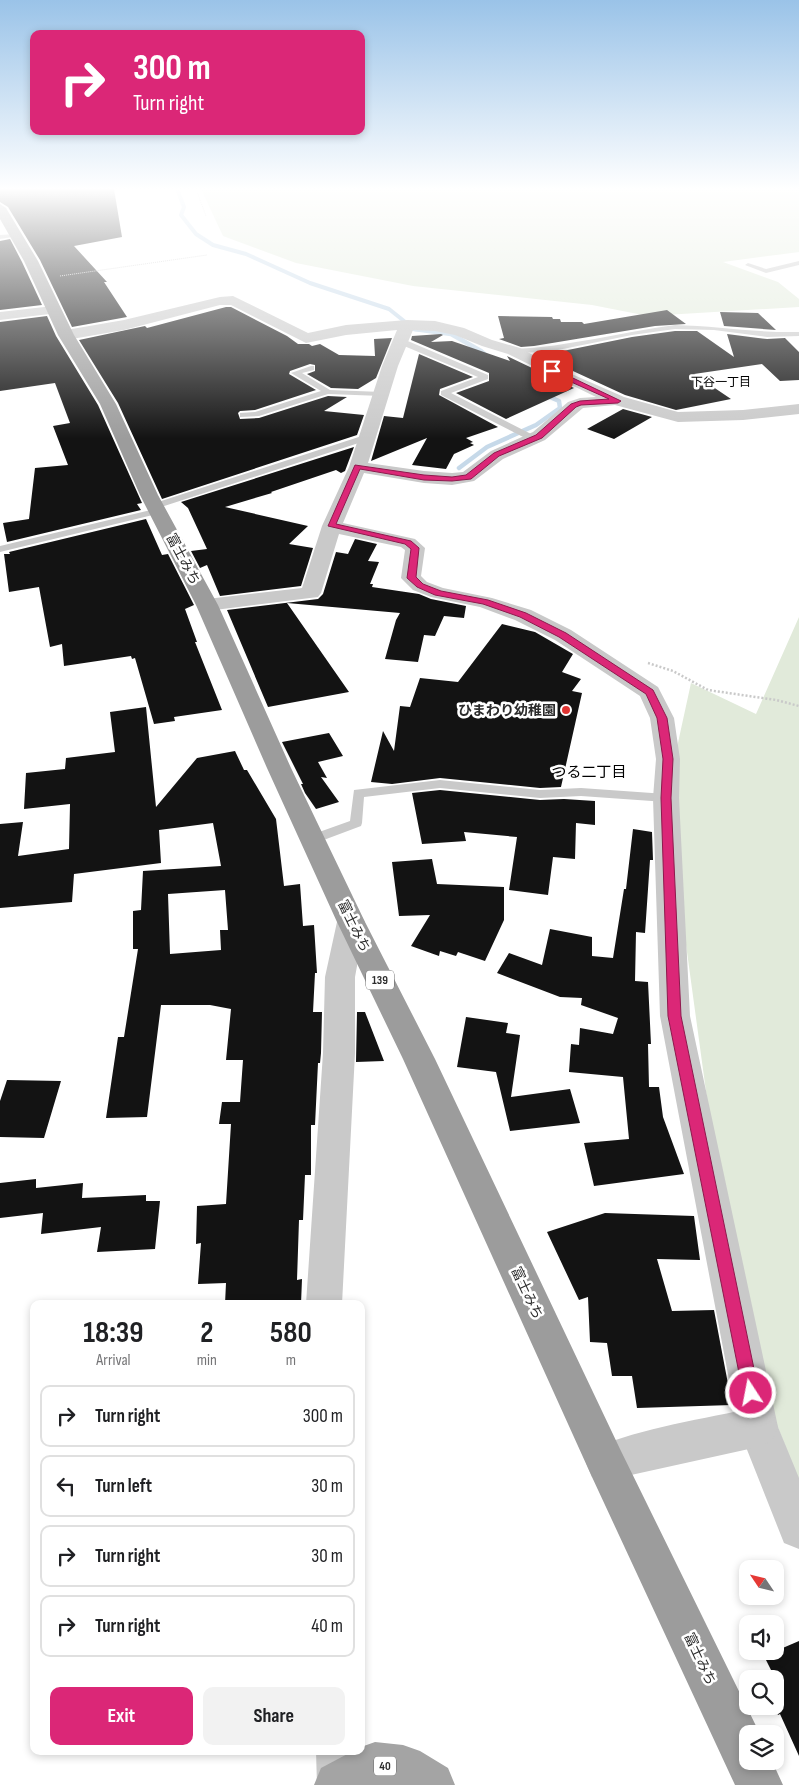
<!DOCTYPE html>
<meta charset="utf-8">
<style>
body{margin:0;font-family:"Sofia Sans Condensed","Noto Sans JP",sans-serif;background:#f2f2f2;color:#202124;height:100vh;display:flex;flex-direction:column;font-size:19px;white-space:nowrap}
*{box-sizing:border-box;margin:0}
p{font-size:16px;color:#757577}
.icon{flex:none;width:28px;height:28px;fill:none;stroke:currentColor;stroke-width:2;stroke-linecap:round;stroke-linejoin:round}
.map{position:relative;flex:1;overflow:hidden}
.details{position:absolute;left:30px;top:1300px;width:335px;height:455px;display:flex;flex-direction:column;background:#fff;border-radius:10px;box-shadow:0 2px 8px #0003}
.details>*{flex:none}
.hud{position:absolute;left:30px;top:30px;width:335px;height:105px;border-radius:10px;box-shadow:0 2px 8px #0003;background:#db2777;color:#fff;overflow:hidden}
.needle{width:32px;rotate:305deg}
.buttons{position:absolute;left:739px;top:1560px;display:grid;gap:10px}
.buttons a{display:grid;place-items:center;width:45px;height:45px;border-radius:10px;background:#fff;box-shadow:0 2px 8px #0003;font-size:25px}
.pin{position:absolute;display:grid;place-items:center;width:42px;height:42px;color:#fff;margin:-21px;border-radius:10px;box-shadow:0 2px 8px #0006}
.me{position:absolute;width:55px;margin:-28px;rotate:349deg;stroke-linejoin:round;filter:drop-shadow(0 0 4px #0008)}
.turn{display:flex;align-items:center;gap:18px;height:105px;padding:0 20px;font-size:22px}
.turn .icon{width:65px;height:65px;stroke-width:2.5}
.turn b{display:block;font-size:35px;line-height:42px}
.eta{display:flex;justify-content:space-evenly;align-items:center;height:85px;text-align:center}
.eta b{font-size:30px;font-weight:700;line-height:35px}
.button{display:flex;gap:10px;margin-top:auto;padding:10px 20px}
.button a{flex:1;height:58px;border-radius:10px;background:#db2777;color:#fff;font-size:20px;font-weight:700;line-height:58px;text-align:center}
.button a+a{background:#f2f2f2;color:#202124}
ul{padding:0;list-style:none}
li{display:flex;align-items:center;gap:15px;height:62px;margin:0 10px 8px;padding:0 10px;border:2px solid #e0e0e0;border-radius:10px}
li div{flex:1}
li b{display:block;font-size:19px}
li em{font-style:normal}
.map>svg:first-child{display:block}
.green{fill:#e1eada}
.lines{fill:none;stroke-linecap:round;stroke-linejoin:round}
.stream-far1{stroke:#c6d9e9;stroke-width:4}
.stream{stroke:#c6d9e9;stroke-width:4.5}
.building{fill:#131313;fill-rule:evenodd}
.path-far1{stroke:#c9c9c9;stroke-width:1;stroke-dasharray:1 1;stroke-linecap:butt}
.path{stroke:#c9c9c9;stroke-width:2.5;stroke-dasharray:2 2;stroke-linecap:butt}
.service{fill:#c9c9c9;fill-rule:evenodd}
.minor{fill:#c9c9c9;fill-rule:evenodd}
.tertiary{fill:#c9c9c9;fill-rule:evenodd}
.primary{fill:#a4a4a4;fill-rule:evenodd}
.trunk{fill:#9c9c9c;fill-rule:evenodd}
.route{fill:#db2777;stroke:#8e194d}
.poi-dot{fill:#df3432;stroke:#fff;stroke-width:2}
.labels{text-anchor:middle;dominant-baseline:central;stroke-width:5;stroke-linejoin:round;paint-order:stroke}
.far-neighbourhood-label{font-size:12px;fill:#000;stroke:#fff}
.shield{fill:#fff;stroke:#6b6b6b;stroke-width:1}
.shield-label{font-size:12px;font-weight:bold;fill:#2c2c2c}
.street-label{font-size:14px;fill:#2c2c2c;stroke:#fff}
.poi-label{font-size:14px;font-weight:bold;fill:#2c2c2c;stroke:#fff;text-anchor:end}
.neighbourhood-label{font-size:15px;fill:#000;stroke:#fff}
</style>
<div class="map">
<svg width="799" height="1785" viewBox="0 0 799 1785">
<rect width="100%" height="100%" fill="#fff"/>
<path class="green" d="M201,189H799V252L723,262L778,282L799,299V307L648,316L592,305L413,286L296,263L223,236Z
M799,617V1481L738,1326L666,798L691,683L756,714Z"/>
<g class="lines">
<path class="stream-far1" d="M177,189L184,207L181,215L196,234L213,245L246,254L310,283L389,309L414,329L421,330"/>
<path class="stream" d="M414,329L451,334L481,351L489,358
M459,468L487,447L536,425L560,408L559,401L543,394"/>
</g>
<path class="building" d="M0,189H114L122,237L74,246L107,282H104L127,317L72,327L40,260L8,207L0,202Z
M10,239L22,262L42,305L0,310V241Z
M226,307H231L287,336L298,344H309L312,346L320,344L339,355L375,356L374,339L392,338L376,378L358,389L331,388L307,374L315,371V365L310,364L290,371L289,374L316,390L255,410L240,411L238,413L240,419L259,418L328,396L347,397L324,411L364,415L357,435L162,499L118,403L79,340L145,326L147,328Z
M667,310L686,324L655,326L534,346L521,347L499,339L504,338L498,316L552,317L553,319H560L561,322H582L584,324Z
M720,312L758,313L776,330L724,326Z
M47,316L56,336L98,405L142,503L137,504L141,510L7,542L3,523L29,519L35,468L68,465L53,426L70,423L55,383L0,391V322Z
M675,331H697L734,357L727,334L767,339L785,338L799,352V380L780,381L762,364L694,374L731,399L676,410L625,395L536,354H548L632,337Z
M441,334L443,335L431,342L452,341L510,361L507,356L574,388L506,419L456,393L489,381V373L411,340L412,336Z
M419,354L473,377L440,389L439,395L498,427L466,438L473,442L470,443L474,445L454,454L446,469L412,465L427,438L371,461L384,416L403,418Z
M623,409L652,417L614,439L587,429Z
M354,447L345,471L341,473L336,470L271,492L272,493L225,507L308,526L289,544L313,548L301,586L220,596L207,565L200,568L191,551L207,549L188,508L181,502Z
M146,519L162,555L168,554L194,605L185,609L197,642H195L222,710L174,717L175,721L154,724L135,658L132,659L131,656L64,666L62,644L50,647L39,587L9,592L4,554H10L9,552Z
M355,539L377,544L368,561L379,562L370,584H373L372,587L419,594L431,599L466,606L464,618L444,616L435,636L424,635L418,662L385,659L396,620L400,613L287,603L349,692L268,707L227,610L318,599L323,594L336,552L348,554Z
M502,624L535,632L573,654L562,672L581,679L572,691L582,693L561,787L540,788L440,778L392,784L371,782L383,731L394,751L400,706L410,707L420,678L458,682Z
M146,707L156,807L197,758L235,751L244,770H247L276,819L284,886L300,884L303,926L314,925L317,973H315L313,1012H322L321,1053L320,1063H318L315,1125H311V1175H305L303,1220H299L297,1280L302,1279L301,1304H225L226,1283L198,1284L201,1243L196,1244L197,1206L226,1204L231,1124H219L222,1102H240L243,1060H226L231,1009L210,1005H161L147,1117L106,1118L118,1037H124L138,949H133V911L141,910L143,871L221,866L213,823L159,830L161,863L74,874L72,902L0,908V824L23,822L18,856L69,849L70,804L24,809L26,773L65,769L66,758L115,752L110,712ZM225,890L228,930H220L221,950L170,954L168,894Z
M329,733L343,756L318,762L327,778L321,777L339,802L316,809L305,793L301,784H303L282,742Z
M440,790L540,800L564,799L595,801V825L576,823L575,859L553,857L548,895L509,890L517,837L464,832L466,841L422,844L412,793Z
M633,829L652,832L653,860H650L645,933L636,932L635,981L648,982L651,1044H648L649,1087H659L663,1117L684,1174L594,1186L584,1143L629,1139L623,1077L569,1072L571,1044L579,1045L580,1028L613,1034L618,1018L581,1005L582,998L560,997L497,973L509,953L542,965L550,929L592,937V956L613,958L624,889H626Z
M432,859L437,884L504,887V920L485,961L458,952L456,956L440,951L439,956L411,946L430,915L399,916L392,862Z
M357,1012H365L384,1061L356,1062Z
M466,1017L508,1023L506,1033L520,1035L511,1097L570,1089L580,1123L510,1131L496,1072L457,1067Z
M7,1080L61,1081L44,1138L0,1137V1101Z
M36,1179V1188L83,1183L82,1198L146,1195V1201H160L155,1249L97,1252L101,1227L41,1234L43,1213L0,1218V1183Z
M605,1213L694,1216L700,1260L657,1259L672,1311L714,1310L732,1405L637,1408L632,1376H612L607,1343L590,1342L588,1297L579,1300L547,1232Z
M799,1641V1756L780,1714L778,1715L774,1706L775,1679H761L760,1677L772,1672L764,1656Z"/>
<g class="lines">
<path class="path-far1" d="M196,189L206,216
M60,276L207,255"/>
<path class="path" d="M648,663L673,671L708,690L776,700L799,706"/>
<path class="service" d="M0,235L16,234L19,236L0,239Z
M799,261V265L766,273L745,265L748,263L766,269Z
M675,325C717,326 757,333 799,332V336L767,337L714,330L675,329L632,335L548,352L514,353L510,351L514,349C568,347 621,332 675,325Z
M397,339H403L488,375V379L451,393L537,437V441H531L441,395V391L478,377L397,343Z
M311,366H314V370L302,373L330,390L382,392L386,394L382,396L328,394L259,416L240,417V413L255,412L321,391L291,373Z
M368,434L371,435V439L155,509H161V513L0,552V546L155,509L150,506L152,504Z
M440,780L540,790L581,788L666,794L672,798L666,802L581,796L540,798L440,788L364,797L362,823L361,826L313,844L308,842L306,839L308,836L350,821L354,790Z"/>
<path class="minor" d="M233,296L308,333L346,325L407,320L435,321L464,328L492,340L520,348L558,368L624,397L678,412L743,410L799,404V414L743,420L678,422L615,405L583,408L545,440L503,459L474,481L452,485L424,483L364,473L343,523L415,539L425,548L421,576L427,582L443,588L492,598L531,610L571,630L658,687L674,718L680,759L679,798L690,1016L778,1427L799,1478V1549L784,1543L738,1427L660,1016L653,798L656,759L650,718L640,696L555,640L515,620L480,607L431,597L413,590L401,578L405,550L401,547L339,534L321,593L318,597L207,611L200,609L196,605L200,601L207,599L302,588L322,526L349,467L382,366L397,330L346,335L306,343L231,305H220L124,330L66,340L61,338L58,335L61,332L66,330L124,320L220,297ZM413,330L435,331L455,335L482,346L508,354L596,397L580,398L568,402L533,432L491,451L463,472L452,473L424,471L368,463L398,366Z
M53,306L58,307L60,310L58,313L0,320V312Z
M351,912L361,915L365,922L355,977V1053L342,1304H306L323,1053L325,977L337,922L341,915Z
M361,1749L365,1785H317L316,1751H361Z"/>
<path class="tertiary" d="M758,1407L772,1413L778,1427L772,1441L758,1447L631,1475L606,1483L592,1477L586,1463L592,1449C644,1427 703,1419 758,1407Z"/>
<path class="primary" d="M375,1742L403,1745L420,1751L448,1768L455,1785H314L321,1768L353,1751H361V1747Z"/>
<path class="trunk" d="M0,204L6,208L38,261L74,335L116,404L158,495L218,605L291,768L365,922L435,1059L620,1449L760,1734H748V1761H772L783,1785H735L592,1477L403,1059L337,922L267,768L196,605L140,495L100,404L58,335L24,261L0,219Z"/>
</g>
<linearGradient id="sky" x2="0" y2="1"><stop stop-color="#9ac3e8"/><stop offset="0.43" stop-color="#fff"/><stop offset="1" stop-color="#fff" stop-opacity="0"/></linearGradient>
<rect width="799" height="439" fill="url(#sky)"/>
<path class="route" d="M549,369H554L621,401L618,403L581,405L576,407L542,438L499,456L471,479L452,481L424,480L360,469L336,524L411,541L419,548L416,577L423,584L441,591L488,600L526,613L566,633L653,690L667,718L673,759L671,798L681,1016L759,1393L757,1399L751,1401L745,1399L743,1393L668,1016L661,798L663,759L657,718L646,694L559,637L520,617L483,604L435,595L417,587L407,578L411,549L405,544L328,526L355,465L424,475L452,477L466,475L494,453L536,435L571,404L580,401L609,399L549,372Z"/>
<circle class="poi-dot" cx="566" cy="710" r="5"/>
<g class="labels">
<g class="far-neighbourhood-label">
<text x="721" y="382">下谷一丁目</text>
</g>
<g class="shield">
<rect x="366" y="970.5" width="28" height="19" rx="4"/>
<rect x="374" y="1756.5" width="22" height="19" rx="4"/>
</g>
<g class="shield-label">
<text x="380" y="980">139</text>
<text x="385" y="1766">40</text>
</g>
<g class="street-label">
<text transform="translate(183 559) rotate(62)">富士みち</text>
<text transform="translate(354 926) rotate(64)">富士みち</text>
<text transform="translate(527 1293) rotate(65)">富士みち</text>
<text transform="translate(700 1659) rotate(65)">富士みち</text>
</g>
<g class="poi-label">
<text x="556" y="710">ひまわり幼稚園</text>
</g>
<g class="neighbourhood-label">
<text x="589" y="772">つる二丁目</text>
</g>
</g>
</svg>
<div class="buttons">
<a><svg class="needle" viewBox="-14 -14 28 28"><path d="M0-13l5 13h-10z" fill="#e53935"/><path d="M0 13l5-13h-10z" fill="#757577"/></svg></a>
<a><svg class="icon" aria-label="sound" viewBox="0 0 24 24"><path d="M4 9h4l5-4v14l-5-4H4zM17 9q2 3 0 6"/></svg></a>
<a><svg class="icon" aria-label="search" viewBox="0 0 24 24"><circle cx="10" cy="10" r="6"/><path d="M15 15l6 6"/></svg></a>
<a><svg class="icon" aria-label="layers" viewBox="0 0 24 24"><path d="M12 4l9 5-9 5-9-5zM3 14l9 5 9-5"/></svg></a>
</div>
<div class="pin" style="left:552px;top:371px;background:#d93025"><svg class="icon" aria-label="arrive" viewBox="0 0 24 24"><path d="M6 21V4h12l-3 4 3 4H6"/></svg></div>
<svg class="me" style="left:751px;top:1393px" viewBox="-20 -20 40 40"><circle r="17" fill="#db2777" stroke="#fff" stroke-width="3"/><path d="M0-11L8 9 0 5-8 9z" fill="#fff"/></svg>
<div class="hud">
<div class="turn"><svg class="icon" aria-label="right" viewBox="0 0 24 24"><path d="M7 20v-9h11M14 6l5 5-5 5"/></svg><div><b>300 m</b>Turn right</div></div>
</div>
<section class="details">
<div class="eta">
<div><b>18:39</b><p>Arrival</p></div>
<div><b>2</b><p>min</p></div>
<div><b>580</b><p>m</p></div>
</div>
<ul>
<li><svg class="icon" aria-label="right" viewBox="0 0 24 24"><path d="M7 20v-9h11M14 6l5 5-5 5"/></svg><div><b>Turn right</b></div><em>300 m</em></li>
<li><svg class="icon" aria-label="left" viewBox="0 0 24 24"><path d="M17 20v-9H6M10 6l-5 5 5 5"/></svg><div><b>Turn left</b></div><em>30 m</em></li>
<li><svg class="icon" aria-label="right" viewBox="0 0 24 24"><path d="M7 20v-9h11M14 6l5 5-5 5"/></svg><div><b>Turn right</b></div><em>30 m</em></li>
<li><svg class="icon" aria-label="right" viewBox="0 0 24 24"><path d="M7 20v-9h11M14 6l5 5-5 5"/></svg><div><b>Turn right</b></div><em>40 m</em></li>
</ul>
<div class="button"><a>Exit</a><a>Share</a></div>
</section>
</div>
